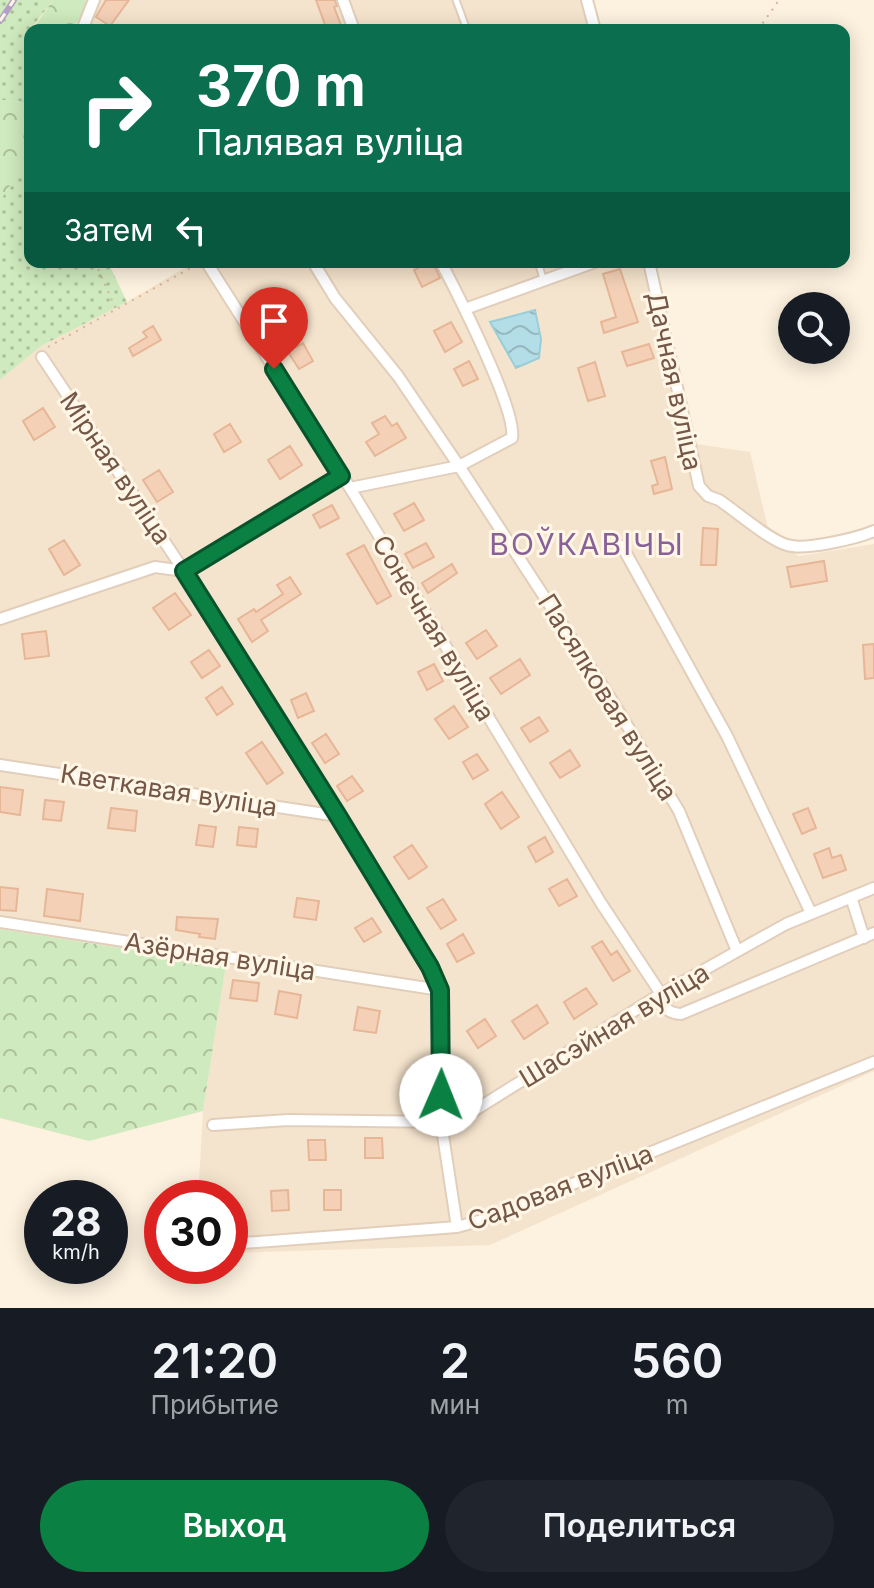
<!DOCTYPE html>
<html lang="ru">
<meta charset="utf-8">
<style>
body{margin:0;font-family:Inter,sans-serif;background:#20242c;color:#f1f3f6;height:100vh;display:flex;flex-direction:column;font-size:30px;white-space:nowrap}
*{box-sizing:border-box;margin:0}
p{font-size:26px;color:#9ea1a6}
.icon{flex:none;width:44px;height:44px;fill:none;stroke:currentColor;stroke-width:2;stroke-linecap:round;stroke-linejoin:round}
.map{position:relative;height:1308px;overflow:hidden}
.side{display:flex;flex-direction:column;background:#171b24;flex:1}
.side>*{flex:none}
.top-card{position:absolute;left:24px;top:24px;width:826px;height:244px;border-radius:16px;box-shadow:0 4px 20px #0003;background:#0b6e4f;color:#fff;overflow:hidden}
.tools{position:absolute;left:778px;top:292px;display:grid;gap:16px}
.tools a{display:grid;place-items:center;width:72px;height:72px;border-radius:50%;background:#171b24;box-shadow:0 4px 20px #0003;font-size:40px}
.speed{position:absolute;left:24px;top:1180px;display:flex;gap:16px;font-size:40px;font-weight:700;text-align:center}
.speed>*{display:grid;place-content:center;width:104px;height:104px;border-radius:50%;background:#171b24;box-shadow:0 4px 20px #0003;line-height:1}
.speed small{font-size:20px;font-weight:400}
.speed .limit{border:12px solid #d22;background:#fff;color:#111}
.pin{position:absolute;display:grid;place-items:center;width:68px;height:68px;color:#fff;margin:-82px -34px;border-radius:50% 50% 50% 0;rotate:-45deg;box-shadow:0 0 8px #0007}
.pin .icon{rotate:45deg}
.me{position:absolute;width:88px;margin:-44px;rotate:1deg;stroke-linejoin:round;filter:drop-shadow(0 0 6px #0008)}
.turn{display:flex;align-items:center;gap:28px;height:168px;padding:0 40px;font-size:36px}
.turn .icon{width:104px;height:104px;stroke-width:2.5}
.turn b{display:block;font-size:56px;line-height:68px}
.then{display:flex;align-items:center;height:76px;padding:0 40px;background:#0003;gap:16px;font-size:30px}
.eta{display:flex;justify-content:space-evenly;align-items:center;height:136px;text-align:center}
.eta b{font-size:48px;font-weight:600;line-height:56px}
.action{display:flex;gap:16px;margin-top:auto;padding:16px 40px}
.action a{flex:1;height:92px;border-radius:48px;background:#0b8043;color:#fff;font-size:32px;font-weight:600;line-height:92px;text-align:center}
.action a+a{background:#20242c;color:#f1f3f6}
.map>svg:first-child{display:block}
.residential{fill:#f5e4cd}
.grass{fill:url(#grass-dots)}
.forest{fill:url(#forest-crowns)}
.water{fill:url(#water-waves);stroke:#99ced9;stroke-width:2}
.building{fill:#f3d0b6;stroke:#e6b696;stroke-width:2}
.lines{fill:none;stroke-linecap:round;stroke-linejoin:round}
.lane-casing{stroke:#e1cebb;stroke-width:9}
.street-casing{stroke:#e1cebb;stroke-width:14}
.path{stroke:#d8b399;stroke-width:2;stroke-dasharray:2 6;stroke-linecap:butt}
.lane{stroke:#fff;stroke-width:5}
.street{stroke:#fff;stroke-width:10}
.rail-casing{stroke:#b49fc6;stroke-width:6}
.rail{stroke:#fff6e6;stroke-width:3;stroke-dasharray:9;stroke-linecap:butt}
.route-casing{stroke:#07532c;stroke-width:20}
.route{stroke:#0b8043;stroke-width:14}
.labels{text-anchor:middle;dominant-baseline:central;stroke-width:6;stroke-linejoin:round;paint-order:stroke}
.street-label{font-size:26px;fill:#745746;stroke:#fff6e6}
.quarter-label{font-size:30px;letter-spacing:2px;fill:#876198;stroke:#fff6e6}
</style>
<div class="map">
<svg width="874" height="1308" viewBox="0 0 874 1308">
<defs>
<pattern id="grass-dots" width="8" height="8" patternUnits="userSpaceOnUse" patternTransform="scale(2)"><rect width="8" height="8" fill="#cfeabe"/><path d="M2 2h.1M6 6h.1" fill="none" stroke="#adc09c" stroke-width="1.8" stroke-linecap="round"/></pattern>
<pattern id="forest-crowns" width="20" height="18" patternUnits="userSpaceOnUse" patternTransform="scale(2)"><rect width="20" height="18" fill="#cfeabe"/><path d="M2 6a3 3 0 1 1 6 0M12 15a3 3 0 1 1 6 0" fill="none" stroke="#adc09c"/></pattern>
<pattern id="water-waves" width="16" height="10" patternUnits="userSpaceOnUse" patternTransform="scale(2)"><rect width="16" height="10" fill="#b3dee7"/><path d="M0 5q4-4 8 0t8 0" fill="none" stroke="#96b7bd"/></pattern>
</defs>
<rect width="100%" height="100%" fill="#fdf2df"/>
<path class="residential" d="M92,0H582L589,30H79Z
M194,262H646L690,443L750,452L771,541L799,556L874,544V1071L490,1245L230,1253V1198H198L203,1111L226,965L0,929V380L41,346L127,302Z"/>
<path class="grass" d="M0,0H53L30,30L26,40L30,88L23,102L0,100Z
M30,152V262H108L127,302L41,346L0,380V201Z"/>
<path class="forest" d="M53,0H92L72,30H32Z
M30,88V153L0,201V100L23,102Z
M0,929L226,965L203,1111L89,1141L0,1118Z"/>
<path class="water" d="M535,310L541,339L539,358L516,368L490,322Z"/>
<path class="building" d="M106,0H129L110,26L96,17Z
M316,0H335L337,6L334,7L343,30H327Z
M429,262H433L440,278L422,287L414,270Z
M620,269L638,322L604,333L601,322L616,317L603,274Z
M451,322L462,342L445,352L434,331Z
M153,326L161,340L133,356L129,348L147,337L143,332Z
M303,343L313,361L299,369L288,352Z
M649,344L654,358L627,366L622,352Z
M469,361L478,379L463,386L454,369Z
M595,362L605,396L588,401L578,368Z
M43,408L55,427L34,440L23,421Z
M385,416L392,426L397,423L406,438L375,456L366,442L379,434L372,423Z
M230,424L241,442L224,452L214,434Z
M290,446L302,465L280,479L268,460Z
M665,457L672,489L654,494L652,486L658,484L651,461Z
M159,470L173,492L157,502L143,480Z
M414,503L424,520L404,531L394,514Z
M332,505L339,518L320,528L313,515Z
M703,528L718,529L716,565H701Z
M64,540L80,565L64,575L49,549Z
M426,543L434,557L413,568L405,554Z
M364,545L391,596L377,604L347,554Z
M824,561L827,581L791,587L787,567Z
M452,564L457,573L428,593L422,583Z
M290,577L301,594L261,620L268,631L252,642L238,619L254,609L256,612L283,594L277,585Z
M175,593L191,615L169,630L153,608Z
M486,630L497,646L477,659L466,643Z
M46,631L49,656L25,659L22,634Z
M874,644V678L865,679L863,645Z
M209,650L220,666L202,678L191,662Z
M520,659L530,675L501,694L490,678Z
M434,664L443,681L427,690L418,672Z
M222,687L233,704L217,715L206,698Z
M306,693L314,711L298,718L291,700Z
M454,706L468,727L449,739L435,719Z
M539,717L548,731L530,742L521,728Z
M326,734L339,754L325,763L312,743Z
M262,742L283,773L267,784L246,753Z
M570,750L580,766L560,778L550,763Z
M477,754L488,770L473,779L463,762Z
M352,776L363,791L347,801L337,786Z
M0,787L23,790L20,815L0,812Z
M502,792L519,817L501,829L485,804Z
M45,800L64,802L61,821L43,819Z
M111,808L137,811L135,831L108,828Z
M808,808L816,828L802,834L793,814Z
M199,825L216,827L213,847L196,845Z
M239,827L258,829L256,847L237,845Z
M545,837L553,852L536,862L528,847Z
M412,845L427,867L409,879L394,857Z
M829,848L832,858L841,855L846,870L823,878L814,854Z
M567,879L577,896L559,906L549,889Z
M0,887L18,889L16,911L0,910Z
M47,889L83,894L80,921L44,916Z
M297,898L319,901L316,920L294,917Z
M443,899L456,920L441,929L427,908Z
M177,917L218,919L215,939L199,937L200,934L176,930Z
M372,918L381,932L364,942L355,928Z
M463,934L474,953L457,962L447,944Z
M602,941L611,955L617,951L630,971L613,981L592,947Z
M233,980L259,983L257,1001L230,998Z
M586,988L597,1004L574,1019L564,1002Z
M279,991L301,995L297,1018L275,1014Z
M537,1005L548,1023L524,1039L512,1021Z
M358,1007L380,1011L376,1033L354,1030Z
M485,1019L496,1036L478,1048L467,1031Z
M365,1138H382L383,1158H365Z
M308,1140H325L326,1160H309Z
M288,1190L289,1210L272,1211L271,1191Z
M324,1190H341V1210H324Z"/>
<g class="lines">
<defs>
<path id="lane" d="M456,0L467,30
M538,262L544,282"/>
<path id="street" d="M343,0L354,30
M587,0L595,30
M82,30L94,0
M313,262L335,298L398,376L459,466L611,699L679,811L737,951
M649,262L699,486L708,496L719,500C737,512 769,540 787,545C805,551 857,538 874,531
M207,263L350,488L601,903L661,994C664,1007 666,1013 681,1014L874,933
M465,309L595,262
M42,357L184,571L338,816L440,990L441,1122L457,1227
M350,488L459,466L512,438C517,410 457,293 441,262
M622,546L727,736L811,913
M0,619L155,567L184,571L341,476
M0,765L338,816
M851,897L864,938
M0,922L440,990
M213,1125L288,1120L441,1122L443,1130L661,994L786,924L874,888
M230,1244L457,1227L486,1219L874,1062"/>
</defs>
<use href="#lane" class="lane-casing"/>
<use href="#street" class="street-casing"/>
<path class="path" d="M758,30L779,0
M30,132C25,147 22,163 30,177
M95,262L115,307
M48,347L196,265"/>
<use href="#lane" class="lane"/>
<use href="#street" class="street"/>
<defs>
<path id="rail" d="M0,21L14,0"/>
</defs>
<use href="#rail" class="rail-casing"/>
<use href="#rail" class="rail"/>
</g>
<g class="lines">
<defs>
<path id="route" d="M274,369L341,476L184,571L338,816L430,967L440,990L441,1095"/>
</defs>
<use href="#route" class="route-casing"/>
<use href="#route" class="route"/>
</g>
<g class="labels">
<g class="street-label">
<text transform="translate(675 381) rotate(78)">Дачная вуліца</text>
<text transform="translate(116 468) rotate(56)">Мірная вуліца</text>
<text transform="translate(434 628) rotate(59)">Сонечная вуліца</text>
<text transform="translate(608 697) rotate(58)">Пасялковая вуліца</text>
<text transform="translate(169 790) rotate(9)">Кветкавая вуліца</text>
<text transform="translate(220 956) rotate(9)">Азёрная вуліца</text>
<text transform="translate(614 1025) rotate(-31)">Шасэйная вуліца</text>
<text transform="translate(560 1187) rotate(-21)">Садовая вуліца</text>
</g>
<g class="quarter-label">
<text x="587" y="544">ВОЎКАВІЧЫ</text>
</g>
</g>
</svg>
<div class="tools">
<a><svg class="icon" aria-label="search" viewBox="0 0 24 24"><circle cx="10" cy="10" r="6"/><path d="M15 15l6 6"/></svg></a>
</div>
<div class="speed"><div>28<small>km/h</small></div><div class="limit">30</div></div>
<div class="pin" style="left:274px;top:369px;background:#d93025"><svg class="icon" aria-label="arrive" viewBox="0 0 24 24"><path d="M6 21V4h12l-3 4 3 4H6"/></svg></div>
<svg class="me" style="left:441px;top:1095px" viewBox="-20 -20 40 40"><circle r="19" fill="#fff"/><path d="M0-13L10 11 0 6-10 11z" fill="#0b8043"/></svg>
<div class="top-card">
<div class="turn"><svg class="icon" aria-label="right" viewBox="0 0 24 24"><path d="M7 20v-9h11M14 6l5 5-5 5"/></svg><div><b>370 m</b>Палявая вуліца</div></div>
<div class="then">Затем<svg class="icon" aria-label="left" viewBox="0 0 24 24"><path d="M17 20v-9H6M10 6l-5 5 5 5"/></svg></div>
</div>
</div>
<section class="side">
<div class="eta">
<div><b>21:20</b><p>Прибытие</p></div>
<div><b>2</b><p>мин</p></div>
<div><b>560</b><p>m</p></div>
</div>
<div class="action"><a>Выход</a><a>Поделиться</a></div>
</section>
